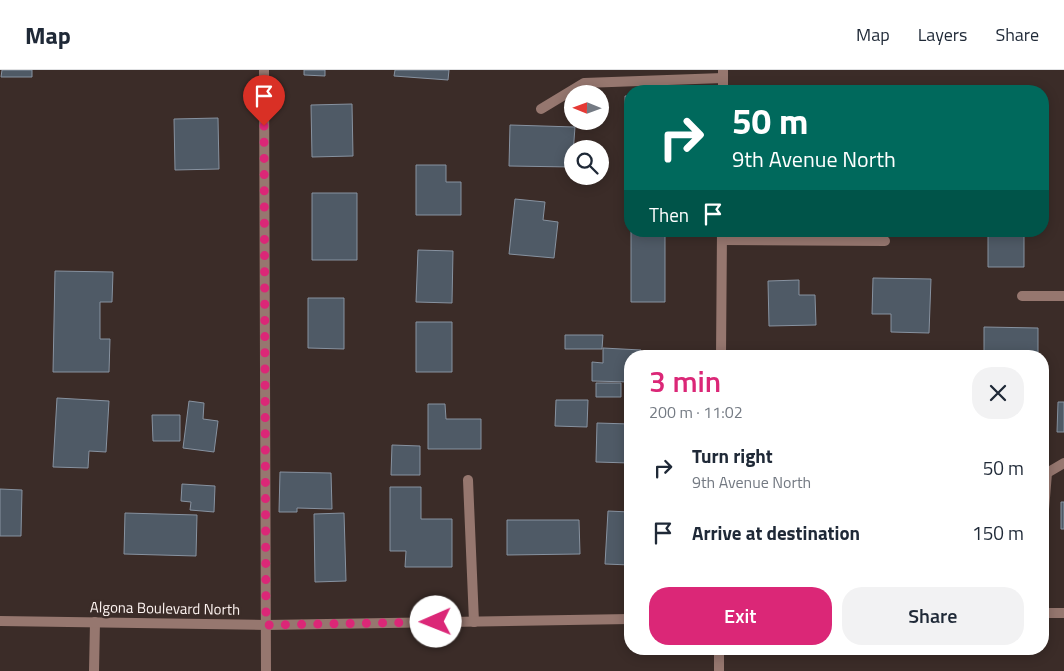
<!DOCTYPE html>
<meta charset="utf-8">
<style>
body{margin:0;font-family:"Titillium Web",sans-serif;background:#f2f2f3;color:#1f2937;height:100vh;display:flex;flex-direction:column;font-size:19px;white-space:nowrap}
*{box-sizing:border-box;margin:0}
p{font-size:16px;color:#747a83}
.icon{flex:none;width:28px;height:28px;fill:none;stroke:currentColor;stroke-width:2;stroke-linecap:round;stroke-linejoin:round}
.map{position:relative;flex:1;overflow:hidden}
.drawer{position:absolute;left:624px;top:280px;width:425px;height:305px;display:flex;flex-direction:column;background:#fff;border-radius:20px;box-shadow:0 2px 12px #0003}
.drawer>*{flex:none}
.banner{position:absolute;left:624px;top:15px;width:425px;height:152px;border-radius:20px;box-shadow:0 2px 12px #0003;background:#00695c;color:#fff;overflow:hidden}
.needle{width:32px;rotate:271deg}
.buttons{position:absolute;left:564px;top:15px;display:grid;gap:10px}
.buttons a{display:grid;place-items:center;width:45px;height:45px;border-radius:50%;background:#fff;box-shadow:0 2px 12px #0003;font-size:25px}
.pin{position:absolute;display:grid;place-items:center;width:42px;height:42px;color:#fff;margin:-51px -21px;border-radius:50% 50% 50% 0;rotate:-45deg;box-shadow:0 0 5px #0007}
.pin .icon{rotate:45deg}
.me{position:absolute;width:55px;margin:-28px;rotate:269deg;stroke-linejoin:round;filter:drop-shadow(0 0 4px #0008)}
.turn{display:flex;align-items:center;gap:18px;height:105px;padding:0 25px;font-size:22px}
.turn .icon{width:65px;height:65px;stroke-width:2.5}
.turn b{display:block;font-size:35px;line-height:42px}
.then{display:flex;align-items:center;height:48px;padding:0 25px;background:#0003;gap:10px;font-size:19px}
.round{display:grid;place-items:center;flex:none;width:52px;height:52px;border-radius:20px;background:#f2f2f3}
.headline{display:flex;align-items:center;justify-content:space-between;height:85px;padding:0 25px}
h1{font-size:30px;font-weight:600;line-height:38px;color:#db2777}
.button{display:flex;gap:10px;margin-top:auto;padding:10px 25px}
.button a{flex:1;height:58px;border-radius:20px;background:#db2777;color:#fff;font-size:20px;font-weight:600;line-height:58px;text-align:center}
.button a+a{background:#f2f2f3;color:#1f2937}
ul{padding:0;list-style:none}
li{display:flex;align-items:center;gap:15px;height:65px;padding:0 25px}
li div{flex:1}
li b{display:block;font-size:19px}
li em{font-style:normal}
header{display:flex;align-items:center;gap:30px;box-sizing:border-box;height:70px;padding:0 25px;background:#fff;border-bottom:1px solid #e0e1e3}
header strong{font-size:24px}
nav{display:flex;gap:28px;margin-inline-start:auto;font-size:18px}
.map>svg:first-child{display:block}
.building{fill:#4f5a66;stroke:#8792a0}
.lines{fill:none;stroke-linecap:round;stroke-linejoin:round}
.service{stroke:#96776f;stroke-width:10}
.minor{stroke:#96776f;stroke-width:10}
.tertiary{stroke:#96776f;stroke-width:10}
.route{stroke:#db2777;stroke-width:9;stroke-dasharray:0 16.2}
.labels{text-anchor:middle;dominant-baseline:central;stroke-width:5;stroke-linejoin:round;paint-order:stroke}
.street-label{font-size:15px;fill:#fcf2ef;stroke:#3b2c28}
</style>
<header>
<strong>Map</strong>
<nav><a>Map</a><a>Layers</a><a>Share</a></nav>
</header>
<div class="map">
<svg width="1064" height="601" viewBox="0 0 1064 601">
<rect width="100%" height="100%" fill="#3b2c28"/>
<path class="building" d="M2,0H32V7H1Z
M304,0H325V6L304,5Z
M395,0H449L448,10L394,6Z
M625,26H630V81H625Z
M352,34L353,86L312,87L311,35Z
M218,48L219,99L175,100L174,49Z
M510,55L575,57L572,97L509,96Z
M416,95H446V112H461V145H416Z
M312,123H357V190H312Z
M515,129L545,132L543,150L558,152L554,188L509,184Z
M631,161H665V232H631Z
M988,161H1024V197H988Z
M418,180L453,181L452,233L416,232Z
M55,201L113,202L112,232H100V269H110L109,302H53Z
M873,208L931,209L929,263L891,262V244H872Z
M799,210V225H815L816,255L769,256L768,211Z
M308,228H344V279L308,278Z
M416,252H452V302H416Z
M984,257L1038,258V286H984Z
M565,265H603L602,279H565Z
M603,278L641,280V286H630V312L592,311V292L603,293Z
M953,283L976,284V286H953Z
M596,313H621V327H596Z
M57,328L109,331L106,382L89,381L88,398L53,397Z
M556,330H588L587,357L555,356Z
M189,331L204,333L203,349L218,351L214,382L183,378Z
M1058,332H1064V362H1057Z
M428,334H445L446,349H481V379H428Z
M152,345H180V371H153Z
M597,353L630,354V393L596,392Z
M392,375L420,376V405H391Z
M280,402L331,403L332,439L297,438V442H279Z
M182,414L215,416L214,442L190,440L191,432L181,431Z
M390,417H421V449H452V497H405L406,481H390Z
M0,419L22,420L21,466H0Z
M1061,432H1064V459H1061Z
M608,441L630,442V495L605,494Z
M125,443L197,445L196,486L124,484Z
M344,443L346,511L315,512L314,444Z
M507,450H579L580,484L507,485Z"/>
<g class="lines">
<path class="service" d="M541,39L584,13L723,8
M722,170L885,171
M1022,226H1064
M468,410L474,552
M1042,464L1047,403L1064,393
M94,601L95,552"/>
<path class="minor" d="M264,0L266,601
M723,21V0
M721,286L722,161
M719,601V579"/>
<path class="tertiary" d="M1042,543H1064
M0,551L266,555L630,549"/>
</g>
<g class="lines">
<path class="route" d="M264,56L266,555L436,552"/>
</g>
<g class="labels">
<g class="street-label">
<text transform="translate(165 538) rotate(1)">Algona Boulevard North</text>
</g>
</g>
</svg>
<div class="buttons">
<a><svg class="needle" viewBox="-14 -14 28 28"><path d="M0-13l5 13h-10z" fill="#e53935"/><path d="M0 13l5-13h-10z" fill="#747a83"/></svg></a>
<a><svg class="icon" aria-label="search" viewBox="0 0 24 24"><circle cx="10" cy="10" r="6"/><path d="M15 15l6 6"/></svg></a>
</div>
<div class="pin" style="left:264px;top:56px;background:#d93025"><svg class="icon" aria-label="arrive" viewBox="0 0 24 24"><path d="M6 21V4h12l-3 4 3 4H6"/></svg></div>
<svg class="me" style="left:436px;top:552px" viewBox="-20 -20 40 40"><circle r="19" fill="#fff"/><path d="M0-13L10 11 0 6-10 11z" fill="#db2777"/></svg>
<div class="banner">
<div class="turn"><svg class="icon" aria-label="right" viewBox="0 0 24 24"><path d="M7 20v-9h11M14 6l5 5-5 5"/></svg><div><b>50 m</b>9th Avenue North</div></div>
<div class="then">Then<svg class="icon" aria-label="arrive" viewBox="0 0 24 24"><path d="M6 21V4h12l-3 4 3 4H6"/></svg></div>
</div>
<section class="drawer">
<div class="headline"><div><h1>3 min</h1><p>200 m · 11:02</p></div><a class="round"><svg class="icon" aria-label="close" viewBox="0 0 24 24"><path d="M6 6l12 12M18 6L6 18"/></svg></a></div>
<ul>
<li><svg class="icon" aria-label="right" viewBox="0 0 24 24"><path d="M7 20v-9h11M14 6l5 5-5 5"/></svg><div><b>Turn right</b><p>9th Avenue North</p></div><em>50 m</em></li>
<li><svg class="icon" aria-label="arrive" viewBox="0 0 24 24"><path d="M6 21V4h12l-3 4 3 4H6"/></svg><div><b>Arrive at destination</b></div><em>150 m</em></li>
</ul>
<div class="button"><a>Exit</a><a>Share</a></div>
</section>
</div>
